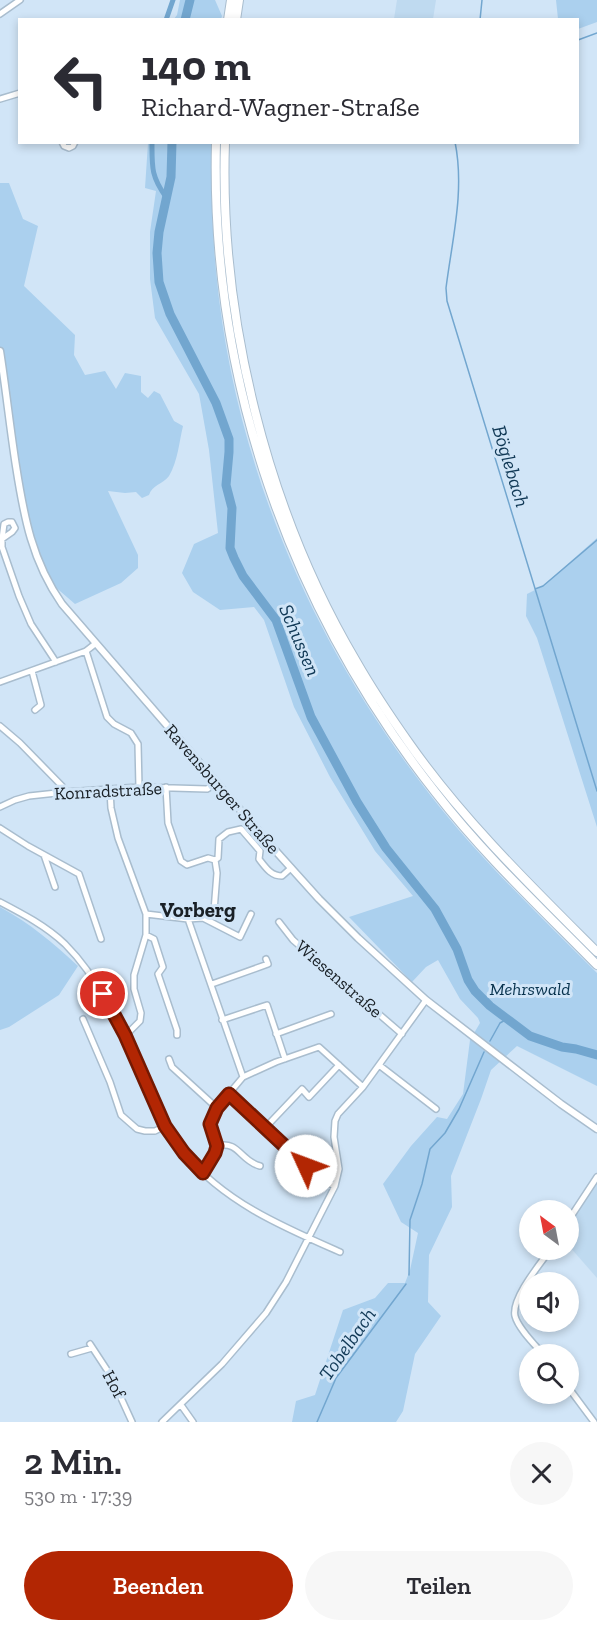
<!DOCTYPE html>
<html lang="de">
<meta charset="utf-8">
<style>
body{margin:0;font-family:"Zilla Slab",serif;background:#f7f7f7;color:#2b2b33;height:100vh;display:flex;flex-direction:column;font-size:22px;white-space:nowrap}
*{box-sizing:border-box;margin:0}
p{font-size:20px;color:#7c7c81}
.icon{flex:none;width:33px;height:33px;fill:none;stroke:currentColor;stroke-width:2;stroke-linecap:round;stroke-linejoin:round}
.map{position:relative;height:1422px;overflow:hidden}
.panel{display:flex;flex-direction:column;background:#fff;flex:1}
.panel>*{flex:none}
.banner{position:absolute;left:18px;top:18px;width:561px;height:126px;border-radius:0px;box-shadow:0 3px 9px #0003;background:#fff;color:#2b2b33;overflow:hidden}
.needle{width:39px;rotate:328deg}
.tools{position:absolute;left:519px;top:1200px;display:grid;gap:12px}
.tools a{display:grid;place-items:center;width:60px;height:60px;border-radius:50%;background:#fff;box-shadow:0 3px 9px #0003;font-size:30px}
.pin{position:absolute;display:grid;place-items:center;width:51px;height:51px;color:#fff;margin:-26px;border:3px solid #fff;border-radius:50%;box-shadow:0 2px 6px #0007}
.me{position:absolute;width:66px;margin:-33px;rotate:313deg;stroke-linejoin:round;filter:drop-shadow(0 0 4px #0008)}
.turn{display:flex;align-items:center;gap:21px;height:126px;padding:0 24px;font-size:27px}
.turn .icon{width:78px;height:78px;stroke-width:2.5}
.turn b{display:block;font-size:42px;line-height:51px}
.round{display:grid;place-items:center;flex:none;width:63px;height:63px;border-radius:32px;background:#f7f7f7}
.summary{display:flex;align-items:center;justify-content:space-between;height:102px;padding:0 24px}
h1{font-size:36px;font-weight:600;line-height:45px}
.primary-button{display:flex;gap:12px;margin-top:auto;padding:12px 24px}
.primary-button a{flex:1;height:69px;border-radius:36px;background:#b22603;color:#fff;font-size:24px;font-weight:600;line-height:69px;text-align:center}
.primary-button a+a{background:#f7f7f7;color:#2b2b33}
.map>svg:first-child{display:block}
.built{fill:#bfdaf0}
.green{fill:#abd0ee}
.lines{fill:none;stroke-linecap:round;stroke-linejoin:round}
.stream{stroke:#72a6cf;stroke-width:1.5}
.canal{stroke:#72a6cf;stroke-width:5}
.river{stroke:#72a6cf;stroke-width:9}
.minor-casing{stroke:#a9bdce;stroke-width:8}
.major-casing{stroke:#a9bdce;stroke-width:9}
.highway-casing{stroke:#a9bdce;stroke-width:10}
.minor{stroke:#fff;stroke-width:5}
.major{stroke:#fff;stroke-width:6}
.highway{stroke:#fff;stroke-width:8}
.route-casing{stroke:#741902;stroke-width:15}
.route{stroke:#b22603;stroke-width:10}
.labels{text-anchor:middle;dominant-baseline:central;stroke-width:6;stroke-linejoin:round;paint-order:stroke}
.street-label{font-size:18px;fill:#192026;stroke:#d1e5f7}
.park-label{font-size:18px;font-style:italic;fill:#07324d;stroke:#d1e5f7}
.water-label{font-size:20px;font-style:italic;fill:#113956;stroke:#d1e5f7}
.quarter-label{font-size:21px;font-weight:bold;fill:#192026;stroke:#d1e5f7}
</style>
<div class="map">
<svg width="597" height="1422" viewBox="0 0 597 1422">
<rect width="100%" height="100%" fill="#d1e5f7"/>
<path class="built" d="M397,0H436L433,19H394Z
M597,1177V1278L569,1246L568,1221Z"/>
<path class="green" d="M180,0H215L222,16L221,19H174L177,15Z
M556,0H597V22L578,29V20L558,19Z
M148,143H211C211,185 212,228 216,271C234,464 312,644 431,796C481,860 540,916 597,973V1086L517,1046L491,1070L481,1099L451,1176L452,1207L429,1255L428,1302L441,1316L415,1354L403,1411L396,1422H292L296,1401L315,1395L343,1310L375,1298L388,1283H405L410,1270L418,1233L401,1222L383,1184L411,1146L437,1117L447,1119L463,1094L470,1040L480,1023L478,1018L460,999L438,960L426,967L412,982L349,917L413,896L375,851L330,777L294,707L264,620L254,607L220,610L193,592L182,573L194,544L218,533L209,450L199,394L155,318L150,279V232L156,191L145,188Z
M0,183H9L23,219L38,226L24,286L75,335L74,355L85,375L105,371L116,389L125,373L141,376V392L148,398L154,391L160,394L174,421L183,426C179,442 178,461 169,476C163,484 152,485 149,495L142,498L136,492L125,493L108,491L138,555V568L121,583L75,604L46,579L29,535L0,351Z
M597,538V827L537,638L526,616L527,594L543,586Z
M0,907C31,924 52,942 78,966L59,995L9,1027L0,1030Z"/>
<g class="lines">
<path class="stream" d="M480,20L482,0
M578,40L597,33
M455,142C465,191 452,240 446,288L447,301L597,791
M535,589L543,586L597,540
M490,1041L500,1023L507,1019
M409,1275L410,1220L422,1184L430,1149L445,1133L459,1109L484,1052
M317,1422L336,1378L406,1284"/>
<path class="canal" d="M166,20L173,0
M152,142C152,167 151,176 166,197"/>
<path class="river" d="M185,20L190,0
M172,142L171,177L159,232L157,253L159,282L170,314L216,403L229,439V452L226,485L232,508L230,548L234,558L243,576L276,620L311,717L357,802L386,848L435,909L457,949L468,980L475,991L490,1006L530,1036L562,1047L576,1049L597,1055"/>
<defs>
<path id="minor" d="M0,14L20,0
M0,99L20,93
M62,142L64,146L69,148L73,146L75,142
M2,539L4,524L8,522H12L15,528L12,532L2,539V547L19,596L31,624L56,662
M86,651L107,717L114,724L131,733L138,744L139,787
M32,671L41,705L35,710
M0,682L86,651L95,644
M0,726L20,743L62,786L66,792
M166,787L168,823L181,861L187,865L208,858L215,860
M110,790L111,808L118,838L146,914V935L134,975V989L141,1013L140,1021L125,1036
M0,807L15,800L29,796L66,792L139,787L207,789L217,783
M0,828L28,846L79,874L101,939
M44,855L55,887
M0,902C23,914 46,926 65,944C99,978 120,1025 139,1068C152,1098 163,1128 184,1153C224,1202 283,1227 340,1252
M146,914L188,919L243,1077
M203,918L240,937L251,914
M188,919L203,918L214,911L217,873L215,860L218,858L219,839L228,832L241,829L260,851L259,859C266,868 271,876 282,876L291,868
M279,922L293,940L402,1034
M146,935L154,939L163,967L158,974L177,1030V1035
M212,984L268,964L266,959
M83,1019L110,1082L121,1115L137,1129L145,1131H155L165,1126
M222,1020L267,1005L285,1059
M276,1034L331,1014
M169,1059L172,1067L217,1108
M379,1065L436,1109
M229,1093L321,1180L335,1186
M265,1128L302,1089L309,1097L339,1065
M217,1146C239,1140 240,1161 260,1166
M203,1173L215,1153L217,1146L210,1124L217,1108L243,1077L276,1062L319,1047L363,1087
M568,1221L597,1177
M90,1344L111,1376L132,1422
M71,1354L92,1348
M543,1354C534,1344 518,1328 515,1316C511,1299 540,1264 550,1250
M568,1387L594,1422
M181,1405L193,1422
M162,1422L222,1364L266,1313L286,1282L335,1186L339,1169L334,1137L335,1121L338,1114L363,1087L426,1000"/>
<path id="major" d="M0,351C6,389 10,428 16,466C24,517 32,561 62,604L274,849L319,899L358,938L426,1000L561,1104L597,1129"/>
<path id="highway" d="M228,20L231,0
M236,20L239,0
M216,142C210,379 290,608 436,793C484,855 542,909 597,965
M225,142C219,317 267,511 356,661C372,689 390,716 409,743C463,820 531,886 597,952"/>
</defs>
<use href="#minor" class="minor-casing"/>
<use href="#major" class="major-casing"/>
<use href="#highway" class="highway-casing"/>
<use href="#minor" class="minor"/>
<use href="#major" class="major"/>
<use href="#highway" class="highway"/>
</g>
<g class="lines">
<defs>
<path id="route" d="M103,994L125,1035L165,1126L184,1153L203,1173L215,1153L217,1146L210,1124L217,1108L229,1094L306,1166"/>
</defs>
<use href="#route" class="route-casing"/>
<use href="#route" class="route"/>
</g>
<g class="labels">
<g class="street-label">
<text transform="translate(222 789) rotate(49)">Ravensburger Straße</text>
<text transform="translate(108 791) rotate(-3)">Konradstraße</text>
<text transform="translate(339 979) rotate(41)">Wiesenstraße</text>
<text transform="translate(114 1384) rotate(62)">Hof</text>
</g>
<g class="park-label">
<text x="530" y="989">Mehrswald</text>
</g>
<g class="water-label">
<text transform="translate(511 466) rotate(73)">Böglebach</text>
<text transform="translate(300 640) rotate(67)">Schussen</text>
<text transform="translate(347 1344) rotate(-55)">Tobelbach</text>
</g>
<g class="quarter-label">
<text x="198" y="909">Vorberg</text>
</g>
</g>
</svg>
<div class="tools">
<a><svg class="needle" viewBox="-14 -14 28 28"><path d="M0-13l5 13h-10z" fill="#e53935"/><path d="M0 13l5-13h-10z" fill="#7c7c81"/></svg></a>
<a><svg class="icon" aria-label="sound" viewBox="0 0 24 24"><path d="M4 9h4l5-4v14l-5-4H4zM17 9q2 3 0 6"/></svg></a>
<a><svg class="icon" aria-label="search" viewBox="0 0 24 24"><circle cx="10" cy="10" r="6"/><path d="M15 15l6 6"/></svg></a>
</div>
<div class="pin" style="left:103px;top:994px;background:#d93025"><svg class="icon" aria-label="arrive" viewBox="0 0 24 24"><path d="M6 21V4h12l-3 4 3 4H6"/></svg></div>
<svg class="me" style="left:306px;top:1166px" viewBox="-20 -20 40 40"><circle r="19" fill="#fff"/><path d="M0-13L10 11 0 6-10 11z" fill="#b22603"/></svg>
<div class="banner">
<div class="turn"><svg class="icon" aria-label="left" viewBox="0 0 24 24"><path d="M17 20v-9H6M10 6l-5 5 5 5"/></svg><div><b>140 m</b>Richard-Wagner-Straße</div></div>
</div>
</div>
<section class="panel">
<div class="summary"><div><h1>2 Min.</h1><p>530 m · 17:39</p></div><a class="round"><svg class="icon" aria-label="close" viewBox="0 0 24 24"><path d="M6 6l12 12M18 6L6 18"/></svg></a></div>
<div class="primary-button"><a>Beenden</a><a>Teilen</a></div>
</section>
